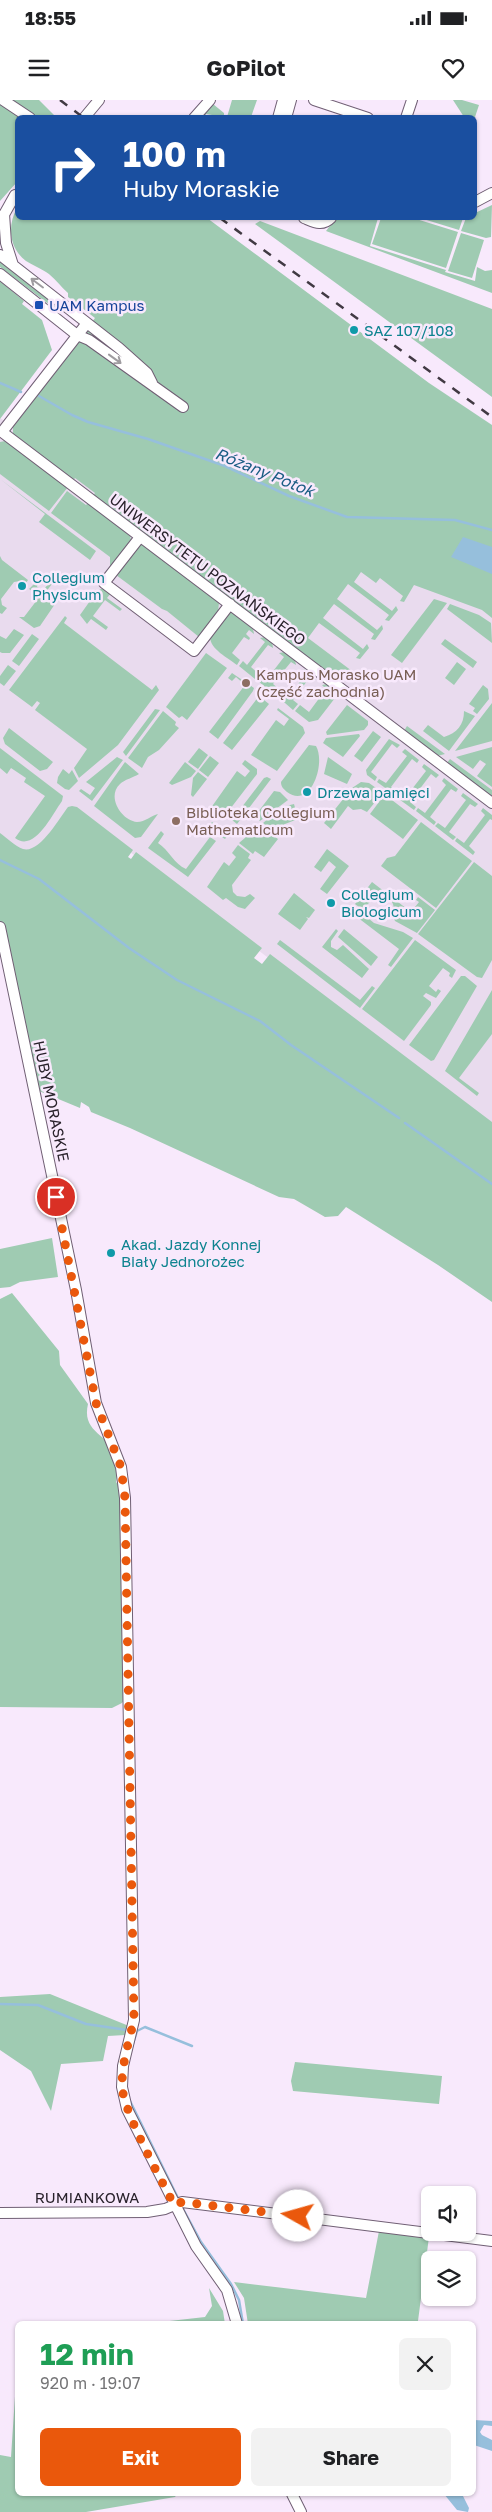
<!DOCTYPE html>
<meta charset="utf-8">
<style>
body{margin:0;font-family:"Golos Text",sans-serif;background:#f2f2f2;color:#202124;height:100vh;display:flex;flex-direction:column;font-size:19px;white-space:nowrap}
*{box-sizing:border-box;margin:0}
p{font-size:16px;color:#757577}
.icon{flex:none;width:28px;height:28px;fill:none;stroke:currentColor;stroke-width:2;stroke-linecap:round;stroke-linejoin:round}
.map{position:relative;flex:1;overflow:hidden}
.details{position:absolute;left:15px;top:2221px;width:461px;height:175px;display:flex;flex-direction:column;background:#fff;border-radius:8px;box-shadow:0 1px 4px #0004}
.details>*{flex:none}
.banner{position:absolute;left:15px;top:15px;width:462px;height:105px;border-radius:8px;box-shadow:0 1px 4px #0004;background:#1a4fa0;color:#fff;overflow:hidden}
.tools{position:absolute;left:421px;top:2086px;display:grid;gap:10px}
.tools a{display:grid;place-items:center;width:55px;height:55px;border-radius:8px;background:#fff;box-shadow:0 1px 4px #0004;font-size:25px}
.pin{position:absolute;display:grid;place-items:center;width:42px;height:42px;color:#fff;margin:-21px;border:2px solid #fff;border-radius:50%;box-shadow:0 1px 5px #0007}
.me{position:absolute;width:55px;margin:-28px;rotate:277deg;stroke-linejoin:round;filter:drop-shadow(0 0 4px #0008)}
.turn{display:flex;align-items:center;gap:18px;height:105px;padding:0 25px;font-size:22px}
.turn .icon{width:65px;height:65px;stroke-width:2.5}
.turn b{display:block;font-size:35px;line-height:42px}
.round{display:grid;place-items:center;flex:none;width:52px;height:52px;border-radius:8px;background:#f2f2f2}
.summary{display:flex;align-items:center;justify-content:space-between;height:85px;padding:0 25px}
h1{font-size:30px;font-weight:700;line-height:38px;color:#1e9e55}
.primary-button{display:flex;gap:10px;margin-top:auto;padding:10px 25px}
.primary-button a{flex:1;height:58px;border-radius:8px;background:#ea580c;color:#fff;font-size:20px;font-weight:700;line-height:58px;text-align:center}
.primary-button a+a{background:#f2f2f2;color:#202124}
.status{display:flex;justify-content:space-between;align-items:center;height:35px;padding:0 25px;background:#fff;direction:ltr}
.status svg{height:14px;fill:currentColor}
header{display:flex;justify-content:space-between;align-items:center;height:65px;padding:0 25px;background:#fff;font-size:22px;font-weight:700}
.map>svg:first-child{display:block}
.education{fill:#e9dbee}
.green{fill:#9fcbb2}
.water{fill:#96bfdc}
.lines{fill:none;stroke-linecap:round;stroke-linejoin:round}
.stream{stroke:#96bfdc;stroke-width:2.5}
.minor-casing{stroke:#705f74;stroke-width:12}
.minor{stroke:#fff;stroke-width:10}
.rail{stroke:#413943;stroke-width:2.5;stroke-dasharray:9 9;stroke-linecap:butt}
.oneway{stroke:#9f9ca0}
.route{stroke:#ea580c;stroke-width:9;stroke-dasharray:0 16.2}
.transit-dot{fill:#1a4fb4;stroke:#f8e9fc;stroke-width:2}
.culture-dot{fill:#0f9aa8;stroke:#f8e9fc;stroke-width:2}
.education-dot{fill:#8d6e63;stroke:#f8e9fc;stroke-width:2}
.labels{text-anchor:middle;dominant-baseline:central;stroke-width:5;stroke-linejoin:round;paint-order:stroke}
.transit-label{font-size:15px;fill:#164399;stroke:#f8e9fc;text-anchor:start}
.culture-label{font-size:15px;fill:#0d838f;stroke:#f8e9fc;text-anchor:start}
.street-label{font-size:15px;fill:#29222b;stroke:#f8e9fc}
.education-label{font-size:15px;fill:#785e54;stroke:#f8e9fc;text-anchor:start}
.water-label{font-size:16px;font-style:italic;fill:#1b5d84;stroke:#f8e9fc}
</style>
<div class="status"><b>18:55</b><svg viewBox="0 0 49 12"><path d="M0 12V9h3v3zM5 12V6h3v6zM10 12V3h3v9zM15 12V0h3v12zM26 1h20v11H26zM47 4h2v5h-2z"/></svg></div>
<header><svg class="icon" aria-label="menu" viewBox="0 0 24 24"><path d="M4 6h16M4 12h16M4 18h16"/></svg>GoPilot<svg class="icon" aria-label="heart" viewBox="0 0 24 24"><path d="M12 20l-8-8c-3-5 5-10 8-4 3-6 11-1 8 4z"/></svg></header>
<div class="map">
<svg width="492" height="2412" viewBox="0 0 492 2412">
<rect width="100%" height="100%" fill="#f8e9fc"/>
<path class="education" d="M0,318L35,340L492,442V1029L75,710L34,760L0,739Z"/>
<path class="green" d="M0,0H39L56,17L18,18L17,82L0,101Z
M232,0H257L251,17H227Z
M453,0H462L479,5L475,17H464Z
M213,4L224,13V17L206,14L205,17L200,18Z
M492,105L491,137L486,138L461,131L466,118H475V113Z
M17,108L18,118H207L429,283L492,325V518L482,510L414,485L404,502L400,501L403,496L380,478L376,483L361,472L354,482L392,511L396,506L398,510L389,521L385,520L389,515L348,484L337,499L377,530L382,525L383,529L375,540L371,539L374,534L334,504L323,518L363,549L367,544L369,548L360,559L356,558L360,553L319,523L308,538L352,571L346,578H338L337,581L93,396L95,393L75,378L73,381L13,335V326L95,218L68,197V193C60,186 54,177 46,172C40,168 32,165 26,161C9,148 7,126 17,108Z
M336,118H378L370,146L446,170L445,172L475,181L477,167L485,171L492,170V193L326,131Z
M381,118H413L458,132L446,168L372,144Z
M420,118H463L459,130Z
M260,121L492,209V297L255,124Z
M461,133L484,140L472,178L448,171Z
M0,160L60,206L59,212L0,167Z
M0,181L24,201L22,204L42,220L52,250L0,319Z
M5,341L68,387L49,411L0,374V342Z
M0,379L96,451L90,460L39,422L45,414Z
M67,391L86,405L89,402L130,435L131,440L110,470V457L51,413Z
M139,445H144L219,502L218,513L199,537L167,511L162,509L116,475Z
M0,456L2,460L28,480L24,486L20,481L14,482L1,499L2,505L7,508L2,514L0,513Z
M50,482L52,484L45,493L53,499L55,504L40,526L34,528L19,517H24L37,500V494L29,489L34,484L38,483L37,487L41,489H44Z
M103,488L111,493L107,498L122,509L120,511L105,500L93,516L108,527L106,530L91,519L87,524L80,515L97,491Z
M434,499L447,503L402,563L391,555Z
M450,504L479,515L491,523L492,543L447,509Z
M231,512C239,514 254,524 254,534L249,530L246,534L250,538L249,540L244,537L232,553L240,560L237,565C228,558 210,549 210,537Z
M65,516L67,518L64,523L152,590L156,585L159,590L118,645L79,678L74,668L87,649L35,610L40,603L37,601L32,607L9,590Z
M14,529L24,535L10,553H2L0,552V536L6,539Z
M32,534L39,539L19,566L12,561Z
M265,537L272,541L273,548L268,545L251,567L260,575L255,579L239,566L243,561L247,565L265,542L260,538Z
M445,539L477,562L473,568L441,544Z
M285,552L295,560L296,565L291,562L273,584L279,589L275,595L258,581L262,576L267,579L284,557L279,553Z
M206,553L227,568L187,620L182,616L179,618L166,607Z
M457,562L466,569L454,585L445,578Z
M8,565L16,571L4,586L0,583V576Z
M307,569L314,573L316,580L310,577L293,600L298,604L293,610L277,596L281,591L289,596L306,574L302,570Z
M232,573L254,588L253,591L218,639L209,632L245,585L236,577L232,581L228,578Z
M327,584L334,589L335,598L318,620L309,622L295,611L300,605L309,612L326,589L322,585Z
M483,585L488,589L489,599L477,614L473,611L475,608L469,604Z
M259,596L269,604L232,650L223,643Z
M492,603V641L455,651Z
M347,605L368,621V625L364,630L327,635L326,632Z
M278,608L303,627L305,633L277,671L251,655L276,620L284,626L289,619L277,610Z
M155,609L160,610L126,656L123,652Z
M163,611L176,622L175,625L179,628L159,650L148,657L142,668L128,658Z
M464,611L475,616L449,651L423,631L428,625L444,637C457,633 464,625 464,611Z
M407,626L445,654L437,656L404,631Z
M9,628L53,662L47,669L40,671L5,644L3,638Z
M373,631L381,637L362,662L354,656Z
M359,634L360,636L343,657L323,643L326,638Z
M389,639L400,645L397,648L392,644L371,672L377,677L375,681L367,675L366,670Z
M309,645L316,646C326,663 311,710 287,692C283,688 281,687 281,682Z
M492,647V687L477,676L486,664L480,660L473,669L456,657Z
M0,648L63,696L62,701C52,715 34,753 15,738L45,696L24,682L26,678L11,668L7,674L0,668Z
M199,648L208,655L198,669L188,662Z
M405,649L419,660L417,663L412,659L391,687L397,692L395,695L377,682L379,679L386,683L407,656L402,652Z
M210,656L219,663L208,677L199,670Z
M117,657L123,660L92,701L79,691L81,689L90,695L95,688L86,682Z
M328,657L352,674L347,684L324,674Z
M450,659L492,690V698L446,664Z
M245,660L257,669V674L227,713L215,707L208,712L237,671L245,677L250,671L242,664Z
M125,662L139,674C134,677 124,680 120,684C106,697 122,721 137,722C145,722 152,715 158,714L141,737L135,738L94,706Z
M185,662L196,671L191,677L172,685L169,683Z
M424,664L439,675L436,678L431,674L410,702L416,707L414,710L396,697L399,693L405,698L426,671L422,667Z
M63,669L69,674L72,670L78,681L69,690L65,689L57,683L58,677Z
M198,672L207,679L193,697L191,695L193,678Z
M267,677L271,679L237,724L232,720L264,678Z
M444,678L458,689L456,692L451,689L430,717L436,722L434,725L416,711L418,708L425,713L446,685L442,681Z
M361,682L369,683L379,690L380,696L367,712L361,709L353,710L348,706L331,729L324,723L352,688Z
M274,691L280,692L288,700L260,721L255,716Z
M463,693L478,704L475,707L470,704L449,732L456,737L453,740L435,726L438,723L445,728L466,700L461,696Z
M388,697L418,720L403,739L370,714L382,698Z
M294,704L298,719L285,724L275,732L263,723L282,707Z
M72,706L77,707L133,750L128,757L131,759L136,752L262,848L254,858L262,864L270,854L492,1022V1202L438,1165L346,1107L338,1116L325,1117L294,1099L279,1097L130,1028L91,1012L89,1007L81,1002L80,1008L39,991L23,922L9,843L1,841L3,856L0,857V733C7,738 15,746 23,749C39,754 59,719 68,707Z
M483,708L492,715V720L490,719L469,746L475,752L473,755L455,741L457,738L464,743L485,715L481,711Z
M212,722L229,734L225,739L207,728Z
M421,722L472,761L436,808L381,766L387,758L395,756Z
M260,725L278,739L264,757L255,751L253,754L239,743Z
M161,731L164,734L158,743C169,750 174,764 186,769L210,737L216,741L188,777L148,748Z
M238,745L250,754L248,758L251,760L232,785L233,792L237,796L245,797L250,794L255,798L245,809L238,807L226,798L223,800L207,787L224,762L229,766L236,757L232,753Z
M327,749L349,766L327,794L320,789L336,767L329,761L321,772L314,767Z
M474,762L492,776V860L482,878L477,877L418,834Z
M372,782L411,812L419,802L416,800L418,797L435,810L417,833L395,821C392,815 395,810 393,804C385,787 369,801 363,810L355,804Z
M294,793L315,810L309,818L306,817L308,819L300,830L278,814Z
M357,809L374,823L403,832L413,838L391,867L388,865L399,849L353,814Z
M336,829L338,831L331,841V847L337,850L343,845L369,869L362,878L322,847Z
M344,829L378,857L371,866L338,837Z
M280,840L360,900L372,886L375,888L360,908L277,844Z
M415,840L456,870L452,878L449,876L450,873L443,868L429,886L436,892L438,889L441,891L436,898L426,893L423,896L431,902V905L404,941L362,909Z
M461,876H465L477,886L434,960L431,961L409,945Z
M492,890V934L459,978L479,993L477,996L445,971Z
M52,1138L58,1177L20,1182L10,1187L0,1188V1149Z
M12,1193L59,1251L60,1265L88,1304C81,1334 111,1334 118,1358C120,1365 117,1375 116,1382L125,1394L129,1594L122,1603L112,1608L0,1607V1199Z
M50,1894L129,1926L125,1935L108,1936L103,1961L61,1964L51,2011L31,1971L0,1950V1897Z
M295,1962L442,1976L439,2004L293,1991L291,1981Z
M379,2131L429,2137L418,2221L431,2224H248L244,2198L234,2182L366,2198Z
M209,2188L223,2211L225,2224H143L205,2217L212,2206Z
M17,2266L18,2394H177L175,2397L86,2412H0V2355L11,2357Z"/>
<path class="water" d="M463,437L492,447V474L451,457Z
M474,2320L492,2321V2326L484,2325L480,2332L482,2335L492,2340V2351L474,2345Z
M444,2394H462L469,2408L468,2412L457,2410Z"/>
<g class="lines">
<path class="stream" d="M0,283L21,292
M39,296L72,315L88,322L148,339L225,366L289,396L347,417L455,420L492,430
M0,760L39,779L129,848L177,880L260,921L291,945L399,1018
M405,1023L492,1084
M0,1904L38,1905L86,1924L127,1930
M132,1947L137,1931L145,1927L192,1946
M130,2001L178,2098
M182,2107L201,2142L231,2184L239,2200L243,2224"/>
<defs>
<path id="minor" d="M3,0L30,18
M314,0L368,18
M84,18L99,0
M194,18L210,0
M278,18L283,0
M286,18L291,0
M406,18L412,0
M475,102L492,93
M4,114L6,143L13,165
M304,118C314,122 322,127 331,118
M1,120L15,95
M0,155L119,248L147,273L152,283
M0,174L77,235L89,240L183,307
M87,223L2,332L492,703
M140,437L104,483L194,551L230,504
M0,827L76,1190L96,1303L121,1367L125,1398L134,1920L123,1966L122,1987L127,2009L196,2146L227,2190L237,2224
M0,2113L147,2112L165,2109L182,2102L492,2141
M292,2394L301,2412"/>
</defs>
<use href="#minor" class="minor-casing"/>
<use href="#minor" class="minor"/>
<path class="rail" d="M60,0L84,18
M220,118L492,317"/>
</g>
<defs><path id="oneway-shaft" d="M-6 0H5M1.5-3L5.5 0L1.5 3" fill="none" stroke-width="1.6" stroke-linecap="round" stroke-linejoin="round" transform="scale(1.25)"/></defs>
<g class="oneway">
<use href="#oneway-shaft" transform="translate(37 183) rotate(-143)"/>
<use href="#oneway-shaft" transform="translate(115 259) rotate(36)"/>
</g>
<g class="lines">
<path class="route" d="M56,1097L96,1303L121,1367L125,1398L134,1920C129,1941 122,1963 122,1985C122,2010 161,2079 174,2105L182,2102L298,2116"/>
</g>
<rect class="transit-dot" x="34" y="200" width="10" height="10" rx="2.5"/>
<g class="culture-dot">
<circle cx="354" cy="230" r="5"/>
<circle cx="22" cy="486" r="5"/>
<circle cx="307" cy="692" r="5"/>
<circle cx="331" cy="803" r="5"/>
<circle cx="111" cy="1153" r="5"/>
</g>
<g class="education-dot">
<circle cx="246" cy="583" r="5"/>
<circle cx="176" cy="721" r="5"/>
</g>
<g class="labels">
<g class="transit-label">
<text x="49" y="205">UAM Kampus</text>
</g>
<g class="culture-label">
<text x="364" y="230">SAZ 107/108</text>
<text x="32" y="477">Collegium<tspan x="32" dy="17">Physicum</tspan></text>
<text x="317" y="692">Drzewa pamięci</text>
<text x="341" y="794">Collegium<tspan x="341" dy="17">Biologicum</tspan></text>
<text x="121" y="1144">Akad. Jazdy Konnej<tspan x="121" dy="17">Biały Jednorożec</tspan></text>
</g>
<g class="street-label">
<text transform="translate(208 469) rotate(37)">UNIWERSYTETU POZNAŃSKIEGO</text>
<text transform="translate(52 1001) rotate(78)">HUBY MORASKIE</text>
<text x="87" y="2097">RUMIANKOWA</text>
</g>
<g class="education-label">
<text x="256" y="574">Kampus Morasko UAM<tspan x="256" dy="17">(część zachodnia)</tspan></text>
<text x="186" y="712">Biblioteka Collegium<tspan x="186" dy="17">Mathematicum</tspan></text>
</g>
<g class="water-label">
<text transform="translate(265 372) rotate(22)">Różany Potok</text>
</g>
</g>
</svg>
<div class="tools">
<a><svg class="icon" aria-label="sound" viewBox="0 0 24 24"><path d="M4 9h4l5-4v14l-5-4H4zM17 9q2 3 0 6"/></svg></a>
<a><svg class="icon" aria-label="layers" viewBox="0 0 24 24"><path d="M12 4l9 5-9 5-9-5zM3 14l9 5 9-5"/></svg></a>
</div>
<div class="pin" style="left:56px;top:1097px;background:#d93025"><svg class="icon" aria-label="arrive" viewBox="0 0 24 24"><path d="M6 21V4h12l-3 4 3 4H6"/></svg></div>
<svg class="me" style="left:298px;top:2116px" viewBox="-20 -20 40 40"><circle r="19" fill="#fff"/><path d="M0-13L10 11 0 6-10 11z" fill="#ea580c"/></svg>
<div class="banner">
<div class="turn"><svg class="icon" aria-label="right" viewBox="0 0 24 24"><path d="M7 20v-9h11M14 6l5 5-5 5"/></svg><div><b>100 m</b>Huby Moraskie</div></div>
</div>
<section class="details">
<div class="summary"><div><h1>12 min</h1><p>920 m · 19:07</p></div><a class="round"><svg class="icon" aria-label="close" viewBox="0 0 24 24"><path d="M6 6l12 12M18 6L6 18"/></svg></a></div>
<div class="primary-button"><a>Exit</a><a>Share</a></div>
</section>
</div>
